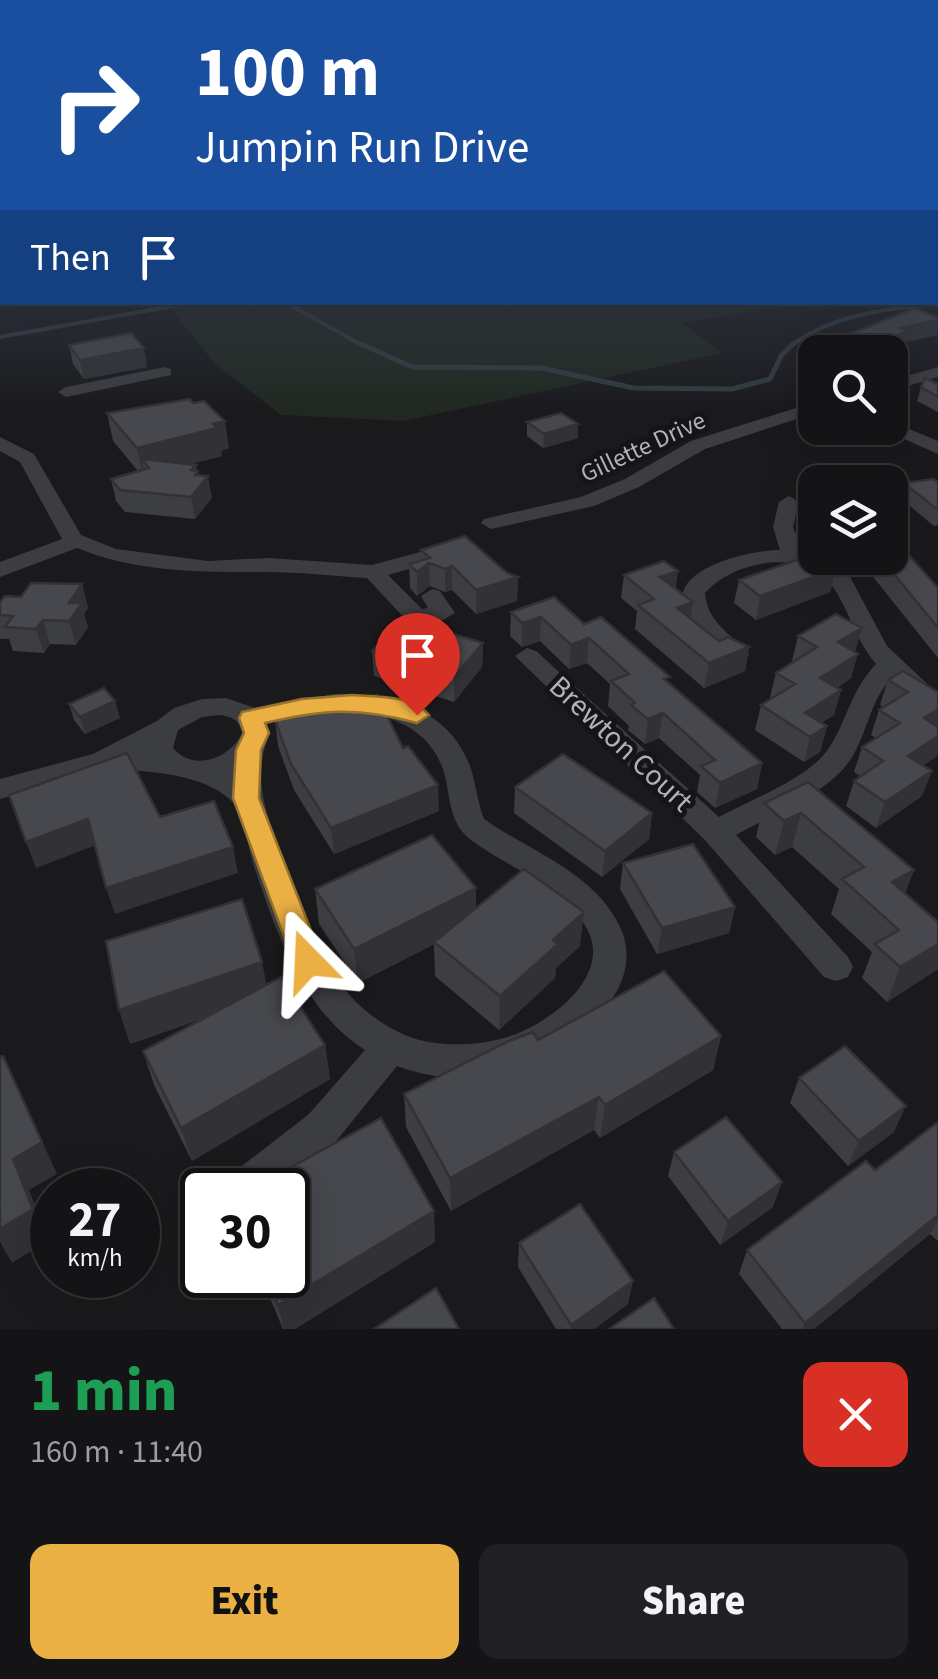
<!DOCTYPE html>
<meta charset="utf-8">
<style>
body{margin:0;font-family:"Source Sans 3",sans-serif;background:#212123;color:#f1f3f6;height:100vh;display:flex;flex-direction:column;font-size:38px;white-space:nowrap}
*{box-sizing:border-box;margin:0}
p{font-size:32px;color:#9d9ea1}
.icon{flex:none;width:55px;height:55px;fill:none;stroke:currentColor;stroke-width:2;stroke-linecap:round;stroke-linejoin:round}
.map{position:relative;height:1329px;overflow:hidden}
.drawer{display:flex;flex-direction:column;background:#141416;flex:1}
.drawer>*{flex:none}
.top-card{position:absolute;left:0px;top:0px;width:940px;height:305px;box-shadow:0 10px 40px #0002,0 0 0 2px #333335;background:#1a4fa0;color:#fff;overflow:hidden}
.controls{position:absolute;left:798px;top:335px;display:grid;gap:20px}
.controls a{display:grid;place-items:center;width:110px;height:110px;border-radius:20px;background:#141416;box-shadow:0 10px 40px #0002,0 0 0 2px #333335;font-size:50px}
.speed{position:absolute;left:30px;top:1168px;display:flex;gap:20px;font-size:50px;font-weight:700;text-align:center}
.speed>*{display:grid;place-content:center;width:130px;height:130px;border-radius:50%;background:#141416;box-shadow:0 10px 40px #0002,0 0 0 2px #333335;line-height:1}
.speed small{font-size:25px;font-weight:400}
.speed .limit{border:5px solid #111;border-radius:15px;background:#fff;color:#111}
.pin{position:absolute;display:grid;place-items:center;width:85px;height:85px;color:#fff;margin:-102px -42px;border-radius:50% 50% 50% 0;rotate:-45deg;box-shadow:0 0 10px #0007}
.pin .icon{rotate:45deg}
.me{position:absolute;width:110px;margin:-55px;rotate:339deg;stroke-linejoin:round;filter:drop-shadow(0 0 8px #0008)}
.turn{display:flex;align-items:center;gap:35px;height:210px;padding:0 30px;font-size:45px}
.turn .icon{width:130px;height:130px;stroke-width:2.5}
.turn b{display:block;font-size:70px;line-height:85px}
.then{display:flex;align-items:center;height:95px;padding:0 30px;background:#0003;gap:20px;font-size:38px}
.round{display:grid;place-items:center;flex:none;width:105px;height:105px;border-radius:20px;background:#212123}
.headline{display:flex;align-items:center;justify-content:space-between;height:170px;padding:0 30px}
h1{font-size:60px;font-weight:800;line-height:75px;color:#1e9e55}
.action{display:flex;gap:20px;margin-top:auto;padding:20px 30px}
.action a{flex:1;height:115px;border-radius:20px;background:#ebb044;color:#111;font-size:40px;font-weight:800;line-height:115px;text-align:center}
.action a+a{background:#212123;color:#f1f3f6}
.map>svg:first-child{display:block}
.green{fill:#202821}
.lines{fill:none;stroke-linecap:round;stroke-linejoin:round}
.stream-far1{stroke:#313a40;stroke-width:4}
.stream{stroke:#313a40;stroke-width:5}
.minor{fill:#3c3d41;fill-rule:evenodd}
.wall{fill:#3d3e42}
.shaded-wall{fill:#323236}
.building{fill:#47484d;stroke:#323236;stroke-width:2.5}
.route{fill:#ebb044;stroke:#99722c;stroke-width:2.5}
.labels{text-anchor:middle;dominant-baseline:central;stroke-width:10;stroke-linejoin:round;paint-order:stroke}
.far-street-label{font-size:25px;fill:#aeb2bb;stroke:#151518}
.street-label{font-size:30px;fill:#aeb2bb;stroke:#151518}
</style>
<div class="map">
<svg width="938" height="1329" viewBox="0 0 938 1329">
<rect width="100%" height="100%" fill="#1a1a1d"/>
<path class="green" d="M167,303H802L682,323L722,353L404,421L281,415L214,363Z"/>
<g class="lines">
<path class="stream-far1" d="M285,302L365,347
M0,337L195,302
M790,347C829,315 889,308 938,304"/>
<path class="stream" d="M361,344L412,367L541,368L634,388L732,389L770,379L781,356L793,344"/>
<path class="minor" d="M165,367L171,369V375L66,397L58,392L66,387Z
M938,367V377L890,391V381Z
M815,402V413L705,449L639,487L594,506L491,529L481,523L484,519L581,497L625,479L691,441Z
M890,421L938,441V454L884,430L890,428Z
M0,437L34,454L81,535L116,549L208,561L268,558L372,565L450,544L458,545L461,550L458,555L388,575L422,609L428,608L421,596L432,589L440,591L455,613L443,620L408,622L367,578C333,576 300,572 266,572C202,572 138,573 77,548L0,577V562L62,539L20,462L0,451Z
M789,496L799,502L793,527L801,547L849,575L887,646L938,694V717L929,714L890,680C868,704 867,738 848,763C823,796 771,815 736,835L848,957L853,967L848,977L836,981L824,977L705,840L515,656L527,648L536,651L719,817C748,801 806,779 826,752C847,724 848,694 876,664C856,641 850,612 833,587C805,547 734,560 705,593C707,623 732,634 749,655L737,663C722,659 710,646 701,634C693,624 678,606 683,592C692,563 754,550 780,550L773,527L779,502Z
M335,694C391,694 448,708 470,766C476,783 477,801 484,819C528,850 590,871 617,921C658,994 557,1060 496,1074C462,1081 429,1078 397,1066L337,1140L275,1190H223L229,1176L309,1114L365,1050C301,1009 276,931 253,863C248,846 244,818 234,804C210,774 139,768 104,771C70,774 33,790 0,799V779L93,754L157,721L174,708L202,699L226,698L255,708ZM335,710C384,711 434,725 446,780C450,803 452,826 471,840C508,868 570,889 589,933C610,981 544,1027 504,1038C480,1045 453,1046 429,1042C403,1038 376,1021 357,1003C321,967 304,916 287,870C270,825 249,780 270,733L266,723ZM219,715C232,716 239,720 242,733C230,759 193,772 173,748L178,730L202,717Z"/>
</g>
<path class="wall" d="M938,318L937,335L905,342L904,347L890,353L857,352L849,349L852,333Z
M69,345L147,367L84,379L73,364Z
M938,384V412L917,401L921,387Z
M107,413L229,448L221,451L222,456L190,464L196,465L197,471L212,498L195,519L125,512L116,501L111,479L138,471L113,441Z
M527,422L578,424V438L543,448L527,436Z
M938,482V525L934,526L900,498L904,483Z
M421,550L518,577L517,601L476,614L452,590L445,592L430,586L417,596L410,588L409,564L422,560Z
M858,558H890L938,588V658Z
M836,569L830,592L756,620L734,603L739,580Z
M624,575L676,589L693,602L690,619L719,641L749,647L745,671L704,688L635,629L637,611L621,598Z
M82,584L88,608L84,614L88,627L76,645L50,644L44,653L13,651L9,639H0V602Z
M511,612L584,624L669,684L762,763L757,789L715,808L697,792L700,775L659,738L645,744L628,730L629,726L608,706L610,684L587,663L569,669L540,641L522,647L510,636Z
M798,636L855,652L851,678L837,688L841,690L834,715L821,723L827,726L820,752L804,762L755,730L761,705L772,698L770,697L776,673L794,662L792,661Z
M483,643L482,667L454,702L374,676L372,651Z
M888,680L938,692V752L936,757L923,765L922,796L876,828L846,806L854,781L860,776L854,772L862,747L876,738L871,735L879,710L884,707L880,705Z
M69,704L120,718L85,734L74,720Z
M275,720L403,748L439,811L334,854L294,790L278,746Z
M808,782L914,870L905,893L938,922V969L887,1002L862,978L872,952L831,914L839,889L792,847L775,855L756,837L764,803Z
M515,787L652,813L649,839L602,877L514,813Z
M623,863L735,907L729,933L657,954L620,889Z
M315,889L476,908L580,946L556,968L555,978L499,1030L435,976L434,944L358,983L319,924Z
M267,985L325,1045L330,1079L192,1161L154,1085L143,1051L204,1018L130,1044Z
M721,1036L713,1070L600,1138L594,1130L451,1211L406,1127L404,1094L538,1040Z
M799,1078L894,1132L848,1166L790,1103Z
M938,1122V1241L930,1234L814,1329H782L739,1274L747,1250L875,1170Z
M674,1152L773,1207L720,1245L668,1176Z
M286,1170L435,1242L295,1329H283L260,1275H288V1176Z
M519,1243L628,1304L594,1329H556L518,1267Z"/>
<path class="shaded-wall" d="M938,320L937,335L905,342L904,347L890,353L876,352L878,343L900,328Z
M144,348L147,367L84,379L80,360Z
M225,421L229,448L221,451L222,456L150,474L149,468L142,459L145,476H143L137,448Z
M578,424V438L543,448L544,434Z
M196,465L201,485L208,476L212,498L195,519L191,497V470Z
M429,563L430,586L417,596V572Z
M452,566V590L445,592V569Z
M836,569L830,592L756,620L760,596Z
M678,571L675,595L660,577Z
M518,577L517,601L476,614V590Z
M82,584L88,608L84,614L88,627L76,645L69,621V603Z
M693,602L689,626L677,608Z
M541,617L540,641L522,647V623Z
M43,620L50,644L44,653L36,629Z
M862,628L855,652L838,642Z
M589,638L587,663L569,669L571,645Z
M483,643L482,667L454,702V677Z
M749,647L745,671L704,688L709,663Z
M858,654L851,678L814,702L820,678Z
M841,690L834,715L805,734V713Z
M115,701L120,718L85,734L80,717Z
M938,709V728L924,718Z
M663,713L659,738L645,744L648,719Z
M827,726L820,752L804,762L810,737Z
M938,736V752L936,757L900,781L908,756Z
M762,763L757,789L715,808L720,783Z
M932,771L922,796L876,828L885,802Z
M438,785L439,811L334,854L331,828Z
M652,813L649,839L602,877L605,851Z
M801,813L792,847L775,855L784,821Z
M88,819L96,845L36,868L26,842Z
M233,847L238,873L115,914L106,888Z
M914,870L901,904L892,882Z
M476,888V923L358,983L354,949Z
M735,907L729,933L657,954L662,928Z
M584,912L580,946L556,968L555,978L499,1030L500,996L553,940Z
M938,944V969L887,1002L900,967Z
M262,962L269,996L130,1044L119,1010Z
M721,1036L713,1070L600,1138L605,1105Z
M325,1045L330,1079L192,1161L181,1128Z
M3,1056L57,1174L29,1190L49,1240L12,1263L0,1242V1229L13,1159Z
M599,1097L594,1130L451,1211L450,1178Z
M906,1106L894,1132L848,1166L859,1141Z
M782,1182L773,1207L720,1245L728,1221Z
M434,1211L435,1242L295,1329H284L278,1305Z
M938,1215V1220L930,1234L814,1329H802L805,1323Z
M633,1281L628,1304L594,1329H571V1325Z"/>
<path class="building" d="M915,308L938,318V320L900,328L908,331L878,343L852,333Z
M131,333L144,348L80,360L69,345Z
M925,378L938,384V397L921,387Z
M189,399L193,403L204,401L225,421L213,424L217,428L137,448L107,413Z
M561,413L578,424L544,434L527,422Z
M142,459L196,465L191,470L198,471L195,475L208,476L191,497L120,490L111,479L149,468Z
M933,479L938,482V510L904,483Z
M890,534L938,588V628L881,558H890Z
M465,536L507,573L518,577L476,590L452,566L445,569L429,563L417,572L409,564L430,558L421,550Z
M814,554L815,558H820L836,569L760,596L739,580Z
M664,561L678,571L660,577L693,602L677,608L719,641L728,637L749,647L709,663L638,605L654,599L624,575Z
M31,583L82,584L69,603H82L69,621L43,620L36,629L5,627L13,616L0,615V602L5,596L21,597Z
M554,597L584,624L601,617L670,677L664,679L762,763L720,783L701,766L715,760L663,713L648,719L631,705L635,703L611,681L629,674L589,638L571,645L541,617L522,623L511,612Z
M836,614L862,628L838,642L858,654L820,678L841,690L805,713L827,726L810,737L761,705L795,684L776,673L817,647L798,636Z
M403,619L483,643L454,677L372,651Z
M903,671L938,692V709L924,718L938,727V736L908,756L932,771L885,802L854,781L883,761L862,747L900,723L879,710L908,692L888,680Z
M104,688L115,701L80,717L69,704Z
M377,695L403,748L408,746L438,785L331,828L291,764L275,720Z
M127,753L160,817L214,801L233,847L106,888L88,819L26,842L9,795Z
M563,754L652,813L605,851L515,787Z
M808,782L914,870L892,882L938,922V944L900,967L875,944L899,930L842,879L864,867L801,813L784,821L764,803Z
M432,835L476,888L354,949L315,889Z
M693,844L735,907L662,928L623,863Z
M524,869L584,912L553,940L558,944L500,996L434,942Z
M242,899L262,962L119,1010L106,941Z
M664,971L721,1036L605,1105L599,1097L450,1178L404,1094L509,1041L533,1032L538,1040Z
M281,977L325,1045L181,1128L143,1051Z
M845,1046L906,1106L859,1141L799,1078Z
M3,1056L42,1142L13,1159L33,1209L0,1229V1057Z
M726,1117L782,1182L728,1221L674,1152Z
M381,1118L434,1211L278,1305L265,1275H288V1190H262L289,1175L286,1170Z
M938,1122V1215L805,1323L747,1250L866,1161L875,1170Z
M580,1204L633,1281L571,1325L519,1243Z
M436,1288L459,1329H374Z
M654,1298L674,1329H609Z"/>
<linearGradient id="sky" x2="0" y2="1"><stop stop-color="#0e0e10"/><stop offset="0.55" stop-color="#383e4c"/><stop offset="1" stop-color="#383e4c" stop-opacity="0"/></linearGradient>
<rect width="938" height="411" fill="url(#sky)"/>
<path class="route" d="M352,695C376,697 413,695 429,715L417,723C359,707 324,709 265,723L269,733L261,750L259,798L323,961L319,970L308,974L297,970L293,961L233,798L236,750L244,733L239,718L242,712L302,699Z"/>
<g class="labels">
<g class="far-street-label">
<text transform="translate(643 447) rotate(-25)">Gillette Drive</text>
</g>
<g class="street-label">
<text transform="translate(621 744) rotate(43)">Brewton Court</text>
</g>
</g>
</svg>
<div class="controls">
<a><svg class="icon" aria-label="search" viewBox="0 0 24 24"><circle cx="10" cy="10" r="6"/><path d="M15 15l6 6"/></svg></a>
<a><svg class="icon" aria-label="layers" viewBox="0 0 24 24"><path d="M12 4l9 5-9 5-9-5zM3 14l9 5 9-5"/></svg></a>
</div>
<div class="speed"><div>27<small>km/h</small></div><div class="limit">30</div></div>
<div class="pin" style="left:417px;top:715px;background:#d93025"><svg class="icon" aria-label="arrive" viewBox="0 0 24 24"><path d="M6 21V4h12l-3 4 3 4H6"/></svg></div>
<svg class="me" style="left:308px;top:961px" viewBox="-20 -20 40 40"><path d="M0-17L14 15 0 8-14 15z" fill="#ebb044" stroke="#fff" stroke-width="4"/></svg>
<div class="top-card">
<div class="turn"><svg class="icon" aria-label="right" viewBox="0 0 24 24"><path d="M7 20v-9h11M14 6l5 5-5 5"/></svg><div><b>100 m</b>Jumpin Run Drive</div></div>
<div class="then">Then<svg class="icon" aria-label="arrive" viewBox="0 0 24 24"><path d="M6 21V4h12l-3 4 3 4H6"/></svg></div>
</div>
</div>
<section class="drawer">
<div class="headline"><div><h1>1 min</h1><p>160 m · 11:40</p></div><a class="round" style="background:#d93025;color:#fff"><svg class="icon" aria-label="close" viewBox="0 0 24 24"><path d="M6 6l12 12M18 6L6 18"/></svg></a></div>
<div class="action"><a>Exit</a><a>Share</a></div>
</section>
